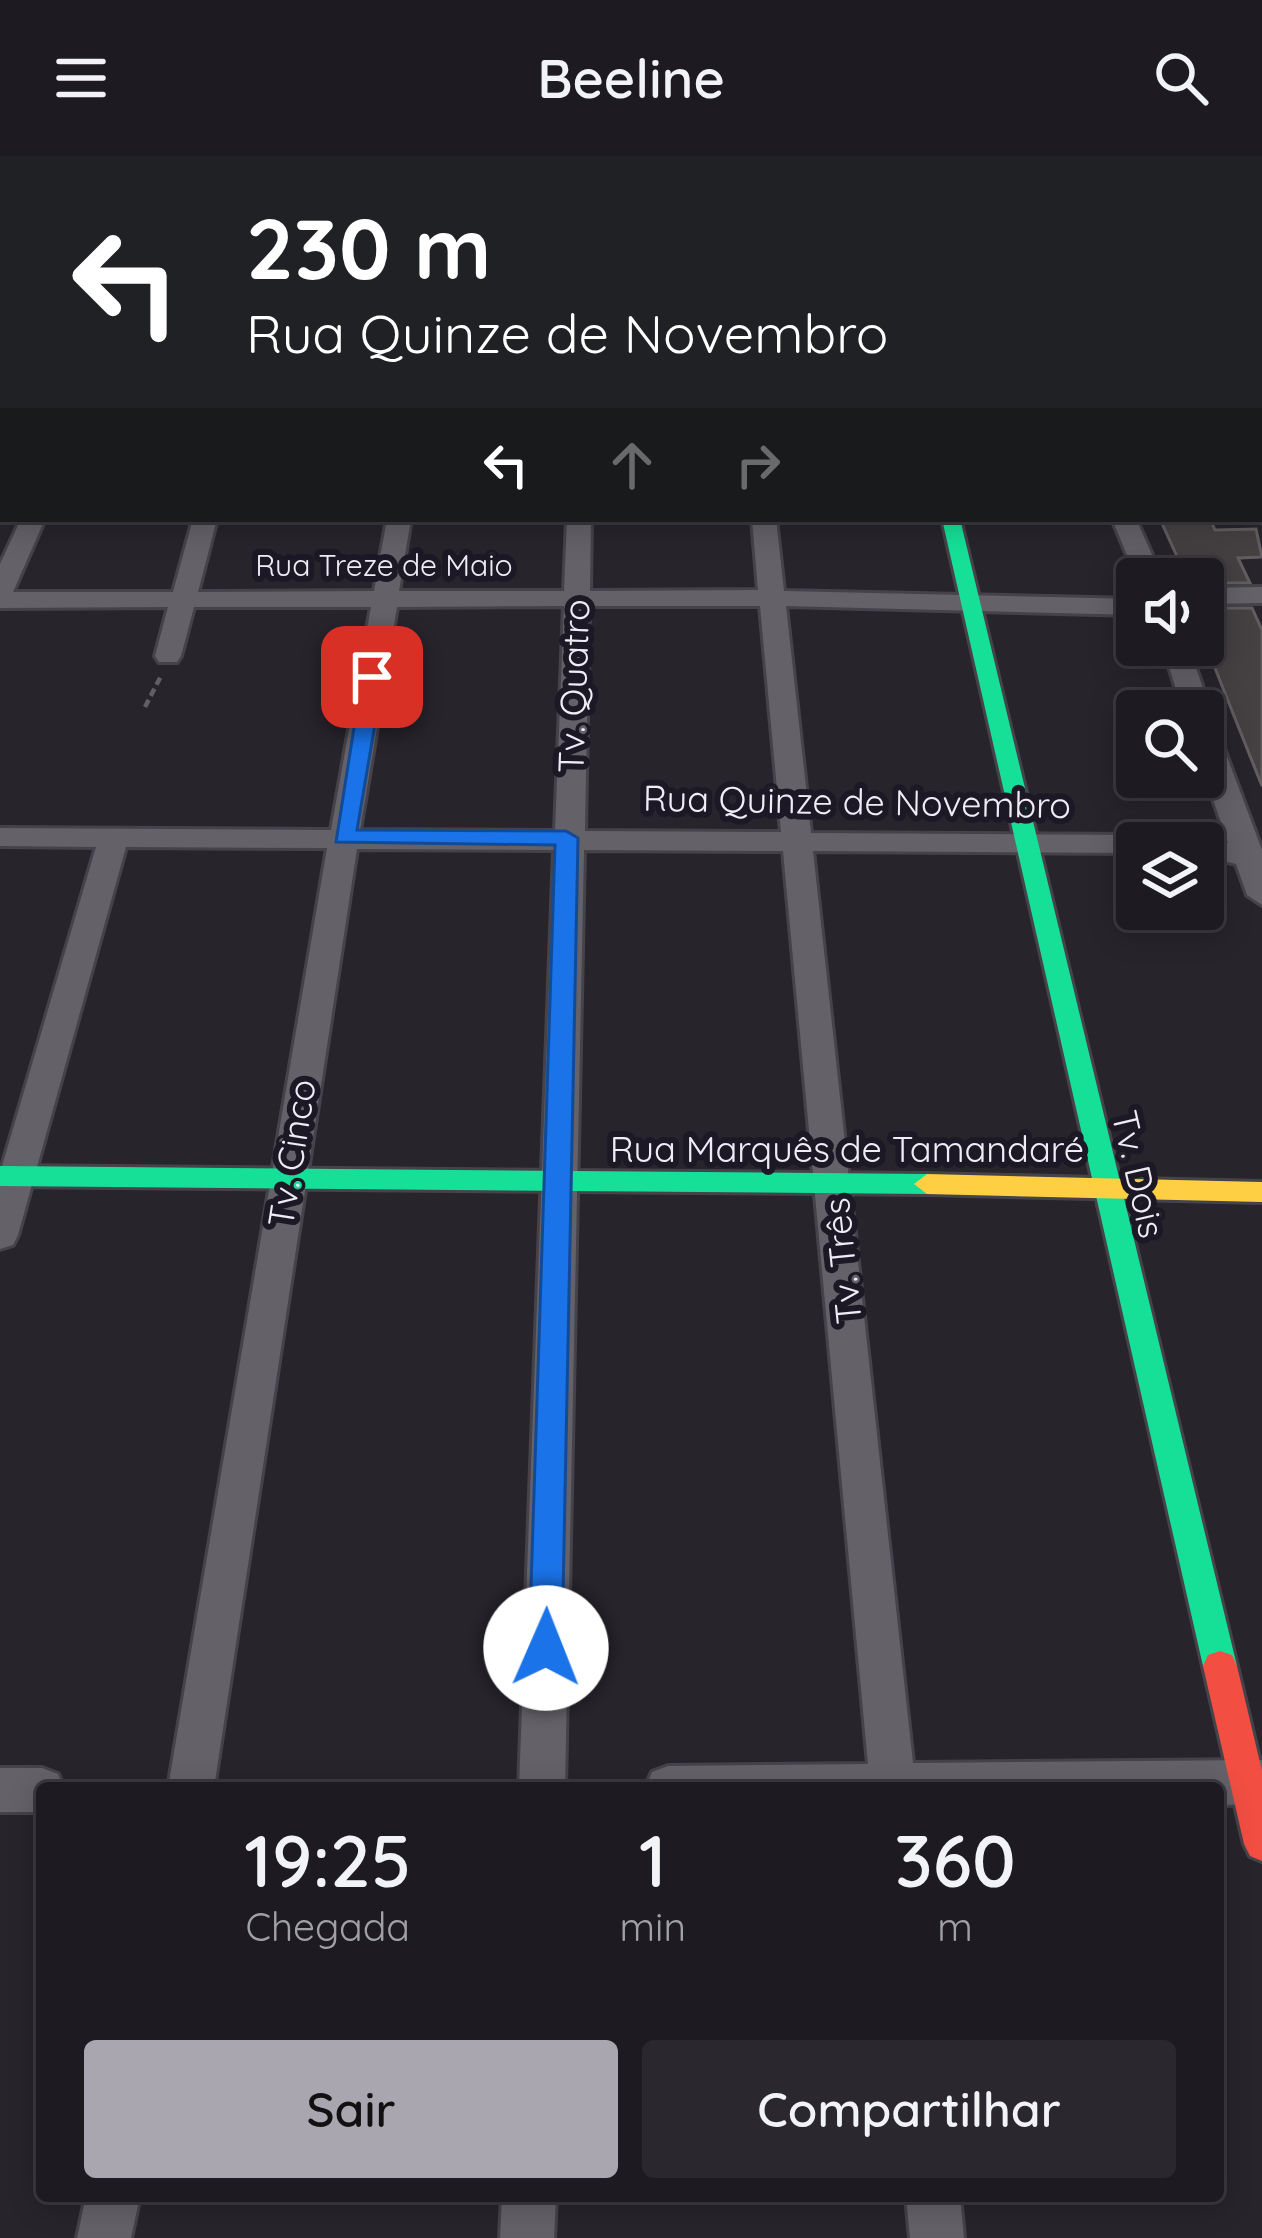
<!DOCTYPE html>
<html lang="pt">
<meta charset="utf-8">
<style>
body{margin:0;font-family:Quicksand,sans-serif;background:#2a282e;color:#f1f3f6;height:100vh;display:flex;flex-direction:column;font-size:45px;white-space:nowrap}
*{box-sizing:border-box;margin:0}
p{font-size:39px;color:#a0a1a5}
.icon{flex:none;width:66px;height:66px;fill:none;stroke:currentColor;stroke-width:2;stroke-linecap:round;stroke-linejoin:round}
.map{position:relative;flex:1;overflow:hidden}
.side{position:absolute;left:36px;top:1626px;width:1188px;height:420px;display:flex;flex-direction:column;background:#1d1b21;border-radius:12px;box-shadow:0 6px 30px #0003,0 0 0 3px #3b393f}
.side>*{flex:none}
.hud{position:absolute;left:0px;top:0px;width:1263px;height:366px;box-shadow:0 6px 30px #0003,0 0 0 3px #3b393f;background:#202124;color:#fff;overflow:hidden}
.fabs{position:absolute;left:1116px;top:402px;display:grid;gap:24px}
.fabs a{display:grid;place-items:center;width:108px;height:108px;border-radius:12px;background:#1d1b21;box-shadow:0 6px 30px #0003,0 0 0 3px #3b393f;font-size:60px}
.pin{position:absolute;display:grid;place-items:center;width:102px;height:102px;color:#fff;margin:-51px;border-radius:24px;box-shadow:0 6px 18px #0006}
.me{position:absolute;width:132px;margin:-66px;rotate:1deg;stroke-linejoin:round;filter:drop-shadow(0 0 9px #0008)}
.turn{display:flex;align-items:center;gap:42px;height:252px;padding:0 48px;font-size:54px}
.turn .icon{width:156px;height:156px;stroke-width:2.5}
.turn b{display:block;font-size:84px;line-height:102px}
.lanes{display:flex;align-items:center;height:114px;padding:0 48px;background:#0003;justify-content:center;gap:60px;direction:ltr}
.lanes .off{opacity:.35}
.eta{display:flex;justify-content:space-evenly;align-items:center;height:204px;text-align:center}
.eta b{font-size:72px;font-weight:600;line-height:84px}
.action{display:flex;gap:24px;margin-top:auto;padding:24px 48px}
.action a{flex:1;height:138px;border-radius:12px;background:#a9a6af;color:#111;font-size:48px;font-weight:600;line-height:138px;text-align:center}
.action a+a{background:#2a282e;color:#f1f3f6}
header{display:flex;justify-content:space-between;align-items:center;height:156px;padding:0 48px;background:#1d1b21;font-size:54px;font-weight:600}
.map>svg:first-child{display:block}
.building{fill:#454142;stroke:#625e5f;stroke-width:3}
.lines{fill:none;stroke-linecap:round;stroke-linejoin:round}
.street-casing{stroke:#45424a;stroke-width:6}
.fast-casing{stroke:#45424a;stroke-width:6}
.slow-casing{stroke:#45424a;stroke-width:6}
.jam-casing{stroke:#45424a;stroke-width:6}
.path{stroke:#615f64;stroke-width:4.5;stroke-dasharray:8 4.5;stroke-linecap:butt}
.street{fill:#646268;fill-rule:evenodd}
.fast{fill:#16e098;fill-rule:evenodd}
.slow{fill:#ffcf43;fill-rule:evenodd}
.jam{fill:#f24e42;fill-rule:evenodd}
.route{fill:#1a73e8;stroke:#114b97;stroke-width:3}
.labels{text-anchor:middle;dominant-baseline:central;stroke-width:12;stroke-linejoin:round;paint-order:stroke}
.far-street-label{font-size:30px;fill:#efecf6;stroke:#1d1826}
.street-label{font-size:36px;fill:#efecf6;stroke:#1d1826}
</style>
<header><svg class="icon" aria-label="menu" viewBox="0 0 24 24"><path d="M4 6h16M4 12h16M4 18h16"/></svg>Beeline<svg class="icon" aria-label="search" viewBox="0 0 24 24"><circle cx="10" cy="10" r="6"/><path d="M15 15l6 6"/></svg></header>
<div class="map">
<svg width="1262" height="2082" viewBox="0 0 1262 2082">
<rect width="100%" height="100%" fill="#27242c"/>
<path class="building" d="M1160,363H1210L1215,374L1256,373L1262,401L1238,402L1250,427H1207L1198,407H1180Z
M1218,452H1252L1262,474V630L1203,482V466H1224Z"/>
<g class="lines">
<defs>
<path id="street" d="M0,0H12L0,10Z
M588,0H606V3H588Z
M721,0H739L740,3H722Z
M853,0H871L872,3H854Z
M967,0H985L986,3H968Z
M3,52V69L0,70V53Z
M1260,70H1262V82H1260Z
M0,119H3V131H0Z
M1260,158H1262V170H1260Z
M0,237H3V251H0Z
M1260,243H1262V257H1260Z
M21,363H45L13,436H173L193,363H217L198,436L374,435L387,363H411L399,435H564L567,363H591L590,435L758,434L752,363H776L784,435L1137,443V459L786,450L811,677L1137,679L1151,687H1137V697L813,695L913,1607L1262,1604V1648L1218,1649V1632H645L652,1616L668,1610L868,1608L783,695L584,694L565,1632H519L554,694L357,693L214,1632H168L327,692L126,691L18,1079L13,1089L0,1093V1017L96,691L0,690V672L331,674L371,451H194L181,500L177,506H159L155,500L168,451L0,452V408ZM564,450L555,675L360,674L397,451ZM589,450H760L781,676L585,675Z
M1112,363H1136L1163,423H1137Z
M1262,431V447L1203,448V432Z
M1162,489H1188L1211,555L1207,561L1203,555H1183Z
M1203,566L1217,574L1262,694V749L1247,739L1236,708L1203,700V687H1191L1203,682L1228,687L1203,614Z
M0,1612H42L58,1618L64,1632H42V1656H0Z
M86,2040H140L131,2082H77Z
M502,2040H556L554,2082H500Z
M906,2040H960L964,2082H910Z"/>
<path id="fast" d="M942,363H960L1237,1510L1232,1521L1220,1525L1208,1521L1203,1510Z
M0,1010L927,1018L940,1028L927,1038L0,1030Z"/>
<path id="slow" d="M927,1018L1262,1026V1046L927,1038L914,1028Z"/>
<path id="jam" d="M1220,1495L1232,1499L1237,1510L1262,1615V1705L1250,1700L1244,1688L1203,1510L1208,1499Z"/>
</defs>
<use href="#street" class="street-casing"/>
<use href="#fast" class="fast-casing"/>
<use href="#slow" class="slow-casing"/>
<use href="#jam" class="jam-casing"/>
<path class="path" d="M145,551L161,520"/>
<use href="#street" class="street"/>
<use href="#fast" class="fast"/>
<use href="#slow" class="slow"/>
<use href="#jam" class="jam"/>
</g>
<path class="route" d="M372,515L383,521L357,674L566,675L578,682L562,1492L557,1503L546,1508L534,1503L529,1492L555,689L336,686L362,521Z"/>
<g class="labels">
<g class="far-street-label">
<text x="384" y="409">Rua Treze de Maio</text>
</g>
<g class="street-label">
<text transform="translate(573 530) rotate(-88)">Tv. Quatro</text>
<text transform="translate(857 645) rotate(1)">Rua Quinze de Novembro</text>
<text x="847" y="992">Rua Marquês de Tamandaré</text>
<text transform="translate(291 997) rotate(-81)">Tv. Cinco</text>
<text transform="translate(1139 1018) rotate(77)">Tv. Dois</text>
<text transform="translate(842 1105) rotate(-96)">Tv. Três</text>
</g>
</g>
</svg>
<div class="fabs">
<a><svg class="icon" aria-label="sound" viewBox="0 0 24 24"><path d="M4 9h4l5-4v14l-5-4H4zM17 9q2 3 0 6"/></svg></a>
<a><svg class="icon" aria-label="search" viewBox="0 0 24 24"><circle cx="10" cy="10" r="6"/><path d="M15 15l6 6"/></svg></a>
<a><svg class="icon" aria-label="layers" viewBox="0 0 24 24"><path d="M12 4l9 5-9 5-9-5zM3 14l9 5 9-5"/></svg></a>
</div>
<div class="pin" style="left:372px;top:521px;background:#d93025"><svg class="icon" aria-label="arrive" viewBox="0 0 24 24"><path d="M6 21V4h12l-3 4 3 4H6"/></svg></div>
<svg class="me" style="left:546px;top:1492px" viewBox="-20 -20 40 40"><circle r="19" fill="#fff"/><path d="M0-13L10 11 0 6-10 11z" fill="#1a73e8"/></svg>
<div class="hud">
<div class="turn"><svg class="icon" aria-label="left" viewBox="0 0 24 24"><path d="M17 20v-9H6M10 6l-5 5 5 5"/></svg><div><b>230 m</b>Rua Quinze de Novembro</div></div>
<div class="lanes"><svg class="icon" aria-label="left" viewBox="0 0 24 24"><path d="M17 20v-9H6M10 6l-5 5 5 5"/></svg><svg class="icon off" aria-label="ahead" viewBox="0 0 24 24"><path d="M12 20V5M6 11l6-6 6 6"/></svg><svg class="icon off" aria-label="right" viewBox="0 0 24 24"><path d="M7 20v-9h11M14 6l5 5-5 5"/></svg></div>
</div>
<section class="side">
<div class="eta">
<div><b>19:25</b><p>Chegada</p></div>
<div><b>1</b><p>min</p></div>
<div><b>360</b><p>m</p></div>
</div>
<div class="action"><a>Sair</a><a>Compartilhar</a></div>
</section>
</div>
